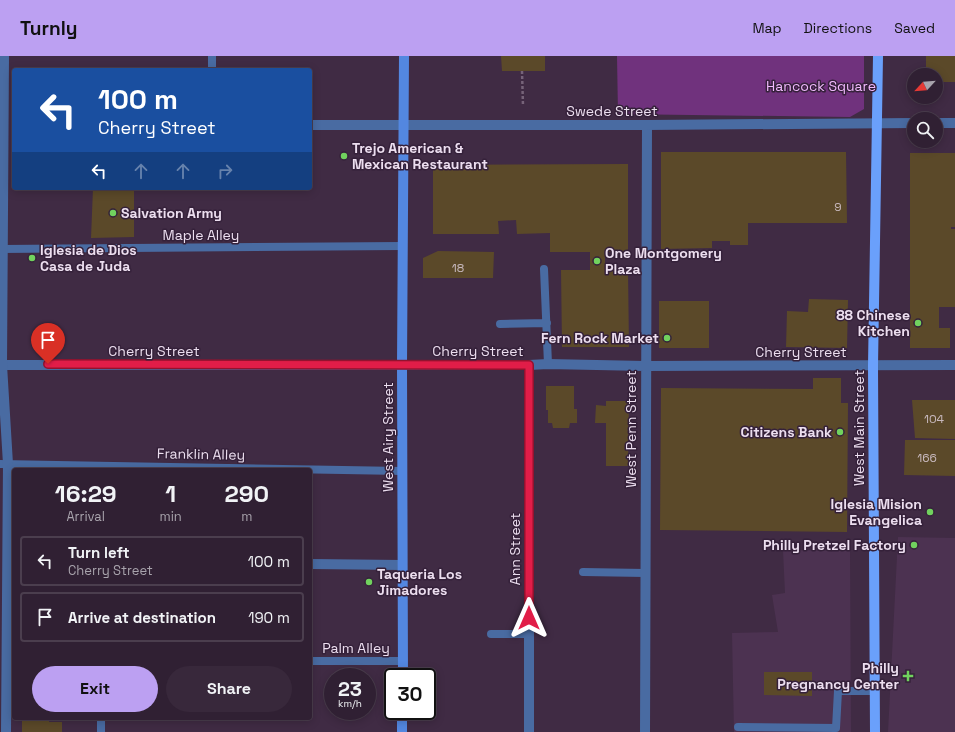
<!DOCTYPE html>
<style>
body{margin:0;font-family:"Space Grotesk",sans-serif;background:#38283b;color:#f1f3f6;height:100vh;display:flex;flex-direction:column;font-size:15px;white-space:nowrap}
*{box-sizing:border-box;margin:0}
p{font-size:13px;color:#a8a3ac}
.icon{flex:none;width:22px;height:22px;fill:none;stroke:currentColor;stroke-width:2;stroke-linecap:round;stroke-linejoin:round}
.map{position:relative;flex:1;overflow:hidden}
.details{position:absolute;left:12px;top:412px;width:300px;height:252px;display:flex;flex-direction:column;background:#302033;border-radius:4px;box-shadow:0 2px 10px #0003,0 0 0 1px #4b3e4e}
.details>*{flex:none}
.top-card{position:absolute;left:12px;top:12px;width:300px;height:122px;border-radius:4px;box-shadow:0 2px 10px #0003,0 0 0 1px #4b3e4e;background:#1a4fa0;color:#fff;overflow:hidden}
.needle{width:26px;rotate:244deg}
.fabs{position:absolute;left:907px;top:12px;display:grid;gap:8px}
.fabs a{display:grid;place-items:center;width:36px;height:36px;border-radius:50%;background:#302033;box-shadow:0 2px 10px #0003,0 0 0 1px #4b3e4e;font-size:20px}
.speed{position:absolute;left:324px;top:612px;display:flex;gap:8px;font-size:20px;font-weight:700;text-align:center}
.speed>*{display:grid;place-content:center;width:52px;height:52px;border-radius:50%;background:#302033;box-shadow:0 2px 10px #0003,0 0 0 1px #4b3e4e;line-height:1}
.speed small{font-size:10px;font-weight:400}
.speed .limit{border:2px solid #111;border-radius:6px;background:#fff;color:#111}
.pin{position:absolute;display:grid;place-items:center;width:34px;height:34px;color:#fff;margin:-41px -17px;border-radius:50% 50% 50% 0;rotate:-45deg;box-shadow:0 0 4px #0007}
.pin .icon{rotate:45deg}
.me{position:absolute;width:44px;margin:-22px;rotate:0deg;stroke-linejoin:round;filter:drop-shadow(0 0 3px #0008)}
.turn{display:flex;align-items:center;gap:14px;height:84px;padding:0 20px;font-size:18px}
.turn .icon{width:52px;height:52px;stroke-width:2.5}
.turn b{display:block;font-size:28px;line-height:34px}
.lanes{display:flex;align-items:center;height:38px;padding:0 20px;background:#0003;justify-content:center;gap:20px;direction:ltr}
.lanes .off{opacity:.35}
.eta{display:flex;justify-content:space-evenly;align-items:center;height:68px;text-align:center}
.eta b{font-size:24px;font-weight:800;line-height:28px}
.primary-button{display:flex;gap:8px;margin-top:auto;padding:8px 20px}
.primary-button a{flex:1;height:46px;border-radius:24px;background:#bca0f2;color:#111;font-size:16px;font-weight:800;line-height:46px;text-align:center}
.primary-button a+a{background:#38283b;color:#f1f3f6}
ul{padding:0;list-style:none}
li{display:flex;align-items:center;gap:12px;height:50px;margin:0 8px 6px;padding:0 12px;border:2px solid #4b3e4e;border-radius:4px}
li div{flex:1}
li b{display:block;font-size:15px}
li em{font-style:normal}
header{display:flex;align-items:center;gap:24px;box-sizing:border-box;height:56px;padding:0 20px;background:#bca0f2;color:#111}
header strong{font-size:19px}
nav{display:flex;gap:22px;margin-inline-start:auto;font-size:14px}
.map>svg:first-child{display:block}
.built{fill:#4c3251}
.green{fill:#70327d}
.building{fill:#5b4929}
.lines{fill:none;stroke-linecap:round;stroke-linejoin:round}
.path{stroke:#766379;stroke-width:2.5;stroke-dasharray:3 2;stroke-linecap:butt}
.service{stroke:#496ba2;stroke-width:8}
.minor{stroke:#496ba2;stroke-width:10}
.tertiary{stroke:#496ba2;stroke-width:10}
.secondary{stroke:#5387e0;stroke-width:10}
.primary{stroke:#6aa0fb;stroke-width:10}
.route-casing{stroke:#92132f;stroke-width:10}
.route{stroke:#e11d48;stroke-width:7}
.poi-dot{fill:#71d25e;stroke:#35213a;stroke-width:1.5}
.labels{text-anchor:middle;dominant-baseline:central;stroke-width:3;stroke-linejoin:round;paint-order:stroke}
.number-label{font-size:12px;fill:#c8b9be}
.park-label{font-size:14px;fill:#f1b9fd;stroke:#35213a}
.street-label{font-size:14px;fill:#ecdeef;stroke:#35213a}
.poi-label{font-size:14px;font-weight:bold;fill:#ecdeef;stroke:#35213a;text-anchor:end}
</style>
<header>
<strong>Turnly</strong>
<nav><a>Map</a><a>Directions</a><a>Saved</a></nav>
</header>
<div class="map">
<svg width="955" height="676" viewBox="0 0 955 676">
<rect width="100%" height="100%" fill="#402b44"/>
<path class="built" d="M898,481L955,482V676H888Z
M783,494L850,495L851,676H734L732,577L778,576L772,539L785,537Z"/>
<path class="green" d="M617,0H864V53L850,61L618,58Z"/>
<path class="building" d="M501,0H545V15H502Z
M926,0H955V26H936V19H926Z
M661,96H846L847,167H748V189H730V185H712V192L661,193Z
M910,97H955V171H951V173H955V251H939V272H950V292H910Z
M628,108V196H605V214H628L629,291H562L561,214H590V196H550V177L517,178L516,164L498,165L499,178H433V109Z
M93,132H134V181L91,182Z
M438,195L494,196L493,222H423V202Z
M809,243L848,244L847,292L786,291L787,255L808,256Z
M659,245H709V292H659Z
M813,322H841V347H848L847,476L660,474L661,332L813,333Z
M546,330H574V353H577V367H570L569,372H553L552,367H548V354H546Z
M912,344H955V383L915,382Z
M606,345H629L628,410H606V367H595L596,349L606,350Z
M905,384H955V420L904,419Z
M764,616H812V640L764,639Z
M22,662H49V666H62V676H22Z"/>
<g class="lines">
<path class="path" d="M522,15L523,50"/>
<path class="service" d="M212,0V14
M0,193L402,190
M544,213L548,308
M500,268L547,267
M0,408L402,415
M583,516L645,517
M491,578H529
M310,605H403
M738,671L836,672L838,635H875
M101,676V662"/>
<path class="minor" d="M0,309H529L548,308L645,310L955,309
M310,508L402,509
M529,676V309
M645,676L647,69"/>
<path class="tertiary" d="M4,0L2,309L8,408L6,676
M936,67H955
M310,69H647L914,67"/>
<path class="secondary" d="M403,621L402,309L404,0
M402,676V655"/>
<path class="primary" d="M875,676L873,310L878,0"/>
</g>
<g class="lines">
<defs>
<path id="route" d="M48,308L529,309V562"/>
</defs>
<use href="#route" class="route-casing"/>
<use href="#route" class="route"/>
</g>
<g class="poi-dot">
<circle cx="344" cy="100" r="4"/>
<circle cx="113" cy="157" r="4"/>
<circle cx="32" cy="202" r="4"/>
<circle cx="597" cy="205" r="4"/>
<circle cx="918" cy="267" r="4"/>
<circle cx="667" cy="282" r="4"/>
<circle cx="840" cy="376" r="4"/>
<circle cx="930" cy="456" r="4"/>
<circle cx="914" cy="489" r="4"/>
<circle cx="369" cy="526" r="4"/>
<path d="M906 614h4v4h4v4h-4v4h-4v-4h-4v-4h4z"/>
</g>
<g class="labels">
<g class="number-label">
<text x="838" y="151">9</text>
<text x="458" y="212">18</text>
<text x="934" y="363">104</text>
<text x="927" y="402">166</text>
</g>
<g class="park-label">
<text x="821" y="30">Hancock Square</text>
</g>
<g class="street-label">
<text x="612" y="55">Swede Street</text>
<text x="201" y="179">Maple Alley</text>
<text x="154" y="295">Cherry Street</text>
<text x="478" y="295">Cherry Street</text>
<text x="801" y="296">Cherry Street</text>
<text transform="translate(859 372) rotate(-90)">West Main Street</text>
<text transform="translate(631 373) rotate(-90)">West Penn Street</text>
<text transform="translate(388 381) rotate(-90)">West Airy Street</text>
<text transform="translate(201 398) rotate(1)">Franklin Alley</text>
<text transform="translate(515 493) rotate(-90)">Ann Street</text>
<text x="356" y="592">Palm Alley</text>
</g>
<g class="poi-label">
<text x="352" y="92" text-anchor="start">Trejo American &amp;<tspan x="352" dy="16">Mexican Restaurant</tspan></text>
<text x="121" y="157" text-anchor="start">Salvation Army</text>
<text x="40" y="194" text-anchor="start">Iglesia de Dios<tspan x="40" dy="16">Casa de Juda</tspan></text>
<text x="605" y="197" text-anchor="start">One Montgomery<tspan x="605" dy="16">Plaza</tspan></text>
<text x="910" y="259">88 Chinese<tspan x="910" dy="16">Kitchen</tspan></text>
<text x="659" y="282">Fern Rock Market</text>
<text x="832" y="376">Citizens Bank</text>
<text x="922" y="448">Iglesia Mision<tspan x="922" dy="16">Evangelica</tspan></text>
<text x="906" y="489">Philly Pretzel Factory</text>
<text x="377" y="518" text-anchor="start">Taqueria Los<tspan x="377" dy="16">Jimadores</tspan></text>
<text x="899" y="612">Philly<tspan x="899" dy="16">Pregnancy Center</tspan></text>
</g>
</g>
</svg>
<div class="fabs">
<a><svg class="needle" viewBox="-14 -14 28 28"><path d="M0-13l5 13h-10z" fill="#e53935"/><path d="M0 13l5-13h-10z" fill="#a8a3ac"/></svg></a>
<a><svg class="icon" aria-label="search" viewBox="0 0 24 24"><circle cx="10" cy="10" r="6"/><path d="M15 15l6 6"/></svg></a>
</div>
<div class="speed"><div>23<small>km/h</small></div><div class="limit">30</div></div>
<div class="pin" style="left:48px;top:308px;background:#d93025"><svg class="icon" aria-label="arrive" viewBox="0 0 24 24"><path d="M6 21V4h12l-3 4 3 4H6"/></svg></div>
<svg class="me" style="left:529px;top:562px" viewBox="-20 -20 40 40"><path d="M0-17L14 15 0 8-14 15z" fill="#e11d48" stroke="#fff" stroke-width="4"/></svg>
<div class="top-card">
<div class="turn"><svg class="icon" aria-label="left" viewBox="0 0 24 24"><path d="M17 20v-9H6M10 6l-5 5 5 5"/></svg><div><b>100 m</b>Cherry Street</div></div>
<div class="lanes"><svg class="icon" aria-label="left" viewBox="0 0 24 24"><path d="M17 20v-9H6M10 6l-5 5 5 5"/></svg><svg class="icon off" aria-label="ahead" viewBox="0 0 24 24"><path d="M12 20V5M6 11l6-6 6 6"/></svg><svg class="icon off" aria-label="ahead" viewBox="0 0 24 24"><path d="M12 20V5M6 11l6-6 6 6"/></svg><svg class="icon off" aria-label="right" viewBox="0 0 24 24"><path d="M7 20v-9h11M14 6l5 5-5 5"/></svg></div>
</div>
<section class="details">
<div class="eta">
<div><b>16:29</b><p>Arrival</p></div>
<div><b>1</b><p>min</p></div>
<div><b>290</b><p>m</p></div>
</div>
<ul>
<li><svg class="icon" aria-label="left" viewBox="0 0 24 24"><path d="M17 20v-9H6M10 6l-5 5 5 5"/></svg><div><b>Turn left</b><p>Cherry Street</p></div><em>100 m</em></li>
<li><svg class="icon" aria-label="arrive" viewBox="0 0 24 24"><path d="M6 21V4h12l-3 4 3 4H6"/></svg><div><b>Arrive at destination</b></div><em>190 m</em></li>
</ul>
<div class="primary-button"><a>Exit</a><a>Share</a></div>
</section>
</div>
